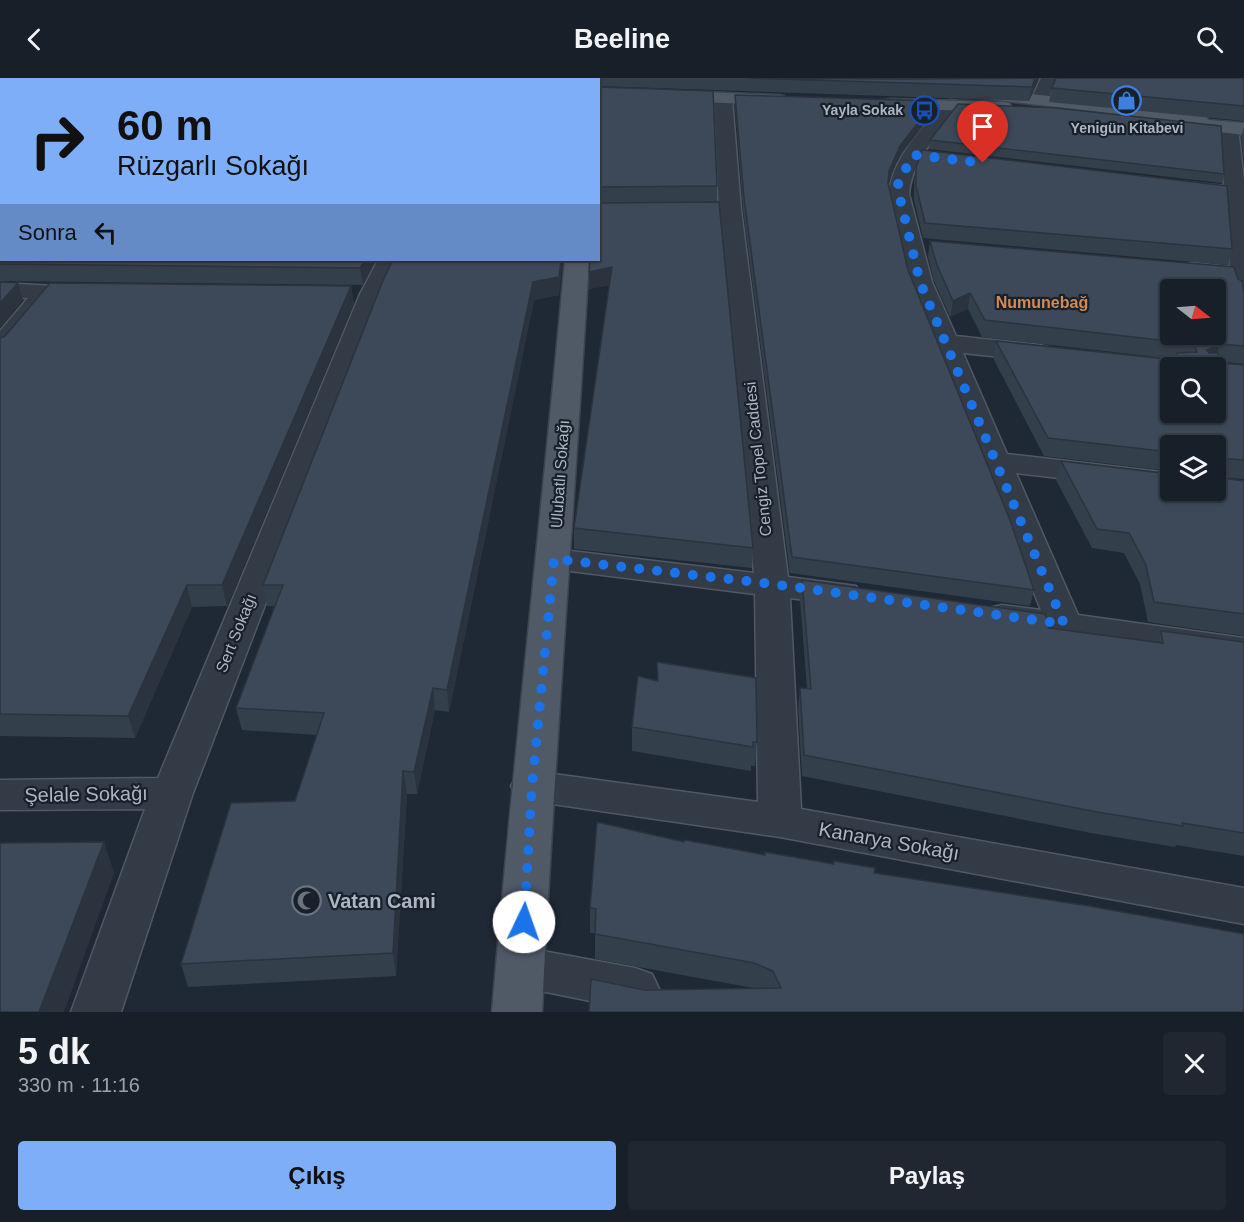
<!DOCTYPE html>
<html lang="tr">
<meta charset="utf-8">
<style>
body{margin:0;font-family:Arial,sans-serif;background:#202730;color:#f1f3f6;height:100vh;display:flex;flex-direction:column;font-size:22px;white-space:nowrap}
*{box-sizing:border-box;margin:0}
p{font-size:20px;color:#9ea2a8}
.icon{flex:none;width:33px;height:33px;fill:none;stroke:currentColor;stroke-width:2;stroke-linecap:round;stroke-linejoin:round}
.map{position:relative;height:934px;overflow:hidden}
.details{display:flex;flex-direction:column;background:#171f28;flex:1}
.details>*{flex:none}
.hud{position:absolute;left:0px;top:0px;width:600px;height:183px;box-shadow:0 2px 4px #0004,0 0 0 2px #363d45;background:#7daef7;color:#111;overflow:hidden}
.needle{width:39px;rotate:107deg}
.tools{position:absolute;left:1160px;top:201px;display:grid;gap:12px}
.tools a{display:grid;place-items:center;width:66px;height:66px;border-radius:6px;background:#171f28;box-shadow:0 2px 4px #0004,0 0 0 2px #363d45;font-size:30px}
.pin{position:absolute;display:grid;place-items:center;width:51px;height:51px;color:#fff;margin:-62px -26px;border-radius:50% 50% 50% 0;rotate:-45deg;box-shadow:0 0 6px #0007}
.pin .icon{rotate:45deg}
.me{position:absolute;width:66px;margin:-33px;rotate:3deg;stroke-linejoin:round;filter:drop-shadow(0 0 4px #0008)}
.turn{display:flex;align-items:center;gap:21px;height:126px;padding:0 18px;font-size:27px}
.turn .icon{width:78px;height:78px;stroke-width:2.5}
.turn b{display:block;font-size:42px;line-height:51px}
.then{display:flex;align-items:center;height:57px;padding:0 18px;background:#0003;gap:12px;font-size:22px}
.round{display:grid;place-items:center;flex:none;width:63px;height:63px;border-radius:6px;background:#202730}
.head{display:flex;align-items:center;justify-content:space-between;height:102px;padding:0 18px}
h1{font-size:36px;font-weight:600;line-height:45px}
.cta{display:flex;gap:12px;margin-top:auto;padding:12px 18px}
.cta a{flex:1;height:69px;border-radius:6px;background:#7daef7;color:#111;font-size:24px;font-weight:600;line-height:69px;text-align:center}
.cta a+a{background:#202730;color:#f1f3f6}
header{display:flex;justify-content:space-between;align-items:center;height:78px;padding:0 18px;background:#171f28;font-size:27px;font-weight:600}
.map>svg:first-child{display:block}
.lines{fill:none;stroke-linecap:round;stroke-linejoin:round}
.minor-casing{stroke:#505864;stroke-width:3}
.major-casing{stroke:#3c444f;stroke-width:3}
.minor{fill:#323b46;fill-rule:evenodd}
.major{fill:#505a66;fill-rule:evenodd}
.wall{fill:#343f4c}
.shaded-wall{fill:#2b333e}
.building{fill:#3d4958;stroke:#2b333e;stroke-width:1.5;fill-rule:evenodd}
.route{stroke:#1a73e8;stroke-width:10;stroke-dasharray:0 18}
.labels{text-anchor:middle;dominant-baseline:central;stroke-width:4.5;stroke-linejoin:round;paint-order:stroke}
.far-poi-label{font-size:14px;font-weight:bold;fill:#acb5c3;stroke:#18202a;text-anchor:end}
.far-quarter-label{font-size:16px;font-weight:bold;fill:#d28b58;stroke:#18202a}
.street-label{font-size:16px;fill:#acb5c3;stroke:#18202a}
.near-street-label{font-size:20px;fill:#acb5c3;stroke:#18202a}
.near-poi-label{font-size:20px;font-weight:bold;fill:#acb5c3;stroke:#18202a;text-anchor:start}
</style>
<header><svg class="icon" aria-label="back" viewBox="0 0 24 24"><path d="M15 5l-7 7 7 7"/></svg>Beeline<svg class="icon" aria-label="search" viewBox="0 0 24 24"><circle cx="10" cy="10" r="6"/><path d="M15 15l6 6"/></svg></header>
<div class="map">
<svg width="1244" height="934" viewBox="0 0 1244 934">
<rect width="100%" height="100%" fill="#1f2935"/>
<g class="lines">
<defs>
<path id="minor" d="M1041,0H1057L1046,26H1034L1031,22Z
M723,15L729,16L732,20L741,132L788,499L856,508L861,516L856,524L844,527L790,520L801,731L1244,810V846L780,759L532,723L517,719L511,708L517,697L532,693L758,724L755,516L554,491L542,488L537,481L542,474L554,471L754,495L719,132L714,20L717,16Z
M951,22L957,23L960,27C940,55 912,80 909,116L932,204L956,258L1039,267L1048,269L1052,275L1048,281L1039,283L963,275L1007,376L1170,395V412H1173L1170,413L1016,395L1078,537L1244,560V584L1002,549L989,546L984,538L989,530L1002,527L1041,532L908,204L889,116C892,79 923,51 945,23Z
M1229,44L1236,46L1238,50L1244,102V218L1235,216L1232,211L1231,203L1184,197L1180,192L1184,187L1192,185L1230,189L1225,121L1177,114L1174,110L1177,106L1184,104L1224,108L1220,50L1222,46Z
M378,182H401L384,216L193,715L121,934H71L145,731L0,732V702L158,700L360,216Z
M0,205L56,208L59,213L9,275L0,277V253L28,220L0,219Z
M521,869L635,890L652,896L659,911L652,926L635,932L521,909L504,903L497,889L504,875Z"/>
<path id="major" d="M598,10L778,17L784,18L787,22L784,26L778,27L598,20Z
M986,11L1200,35L1206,36L1208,42L1244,45V57L1177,49L1171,48L1168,44L1169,42L980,20L977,16L980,12Z
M890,21L1003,24L1009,25L1012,29L1009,33L1003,34L884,30L881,26L884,22Z
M565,182H589C574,433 554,683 542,934H492C513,683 542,433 565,182Z"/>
</defs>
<use href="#minor" class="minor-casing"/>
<use href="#major" class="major-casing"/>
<use href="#minor" class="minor"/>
<use href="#major" class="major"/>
</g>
<path class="wall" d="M0,0H905H902H1039L1029,23L598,8V2H2L376,182L363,207L0,203Z
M1244,0V43L1049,24L1052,10Z
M598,9L717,108V124L598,125Z
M735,17L934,34L898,80L888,105L908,192L1034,512L1030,528L790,495L743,132L735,27Z
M1244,49V82L1241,59Z
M930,62L1224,96L1222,105L929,71Z
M916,90L1232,171L1228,187L923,160L914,122V104Z
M930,163L1244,215V286L1218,283L1219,285L1244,287V401L1216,399L1244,403V558L1148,544L1140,506L1124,475L1092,470L1056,402L1061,383L1215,412V368H1170V393L1044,378L993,280L996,263L1175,281L982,259L968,231L950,239L934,203L928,179Z
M393,182L559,217L534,222L449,634L435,632L417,716H407L396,898L188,909L181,886L295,723L317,657L242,652L236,630L275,528H267L263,507Z
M598,182L753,470L752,490L574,471V450L609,207L589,211Z
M351,208L354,225L227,528L192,529L135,660L0,658V260Z
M802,502L1049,550L1157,565L1161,553L1244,564V778L1176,767L1175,769L1091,755L802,698L798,630L800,610L807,611L800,522Z
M657,584L757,664L755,688H751V693L632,673V649L657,602Z
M684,764L874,795L1244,934L644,912L753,910L595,881V855H590V830Z"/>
<path class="shaded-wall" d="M1035,0H1039L1029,23L1032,9Z
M935,23L934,34L898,80L888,104L889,93L900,68Z
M365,182H376L363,207L360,190Z
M561,182H563L559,217L534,222L449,634L447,612L533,204Z
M612,189V207L589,211V194Z
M18,205L23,222L0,250V225Z
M351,208L354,225L227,528L222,507Z
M970,215L968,231L950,239L953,223Z
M1220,266L1215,283L1207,272Z
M187,507L192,529L135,660L128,638Z
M433,610L435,632L417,716L414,694Z
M403,693L407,716L396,898L393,875Z
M104,764L114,795L64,934H39Z"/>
<path class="building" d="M0,0H596V2H2V182H365L360,190L0,186Z
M749,0L903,1L1035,0L1032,9Z
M1056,0H1244V28L1052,10Z
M598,9L713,13L717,108L598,109Z
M735,17L935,23L900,68L889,93L888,105L908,192L1010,442L1034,512L792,479L744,120Z
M958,26L1056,30L1221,48L1224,96L930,62Z
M922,72L1227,108L1232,171L925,145L916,108V90Z
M719,124L753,470L574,450L612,189L589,194L590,182H598V125Z
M930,163L1234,189L1238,201L1242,203L1244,215V268L1220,266L1207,272L1209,275H1218L1219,285L1244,287V382L1219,380V391H1215V368H1170V374L1048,360L996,263L1175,282L1177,275L1197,274L1194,266L985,242L970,215L953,223L937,187ZM1170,212H1215V256H1170ZM1170,290H1215V334H1170Z
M393,182H561L559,199L533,204L447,612L433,610L414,694L403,693L393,875L181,886L231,725L295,723L324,635L236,630L283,507H263L384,200Z
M0,204L18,205L0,225Z
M50,205L351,208L222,507H187L128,638L0,636V260L5,258Z
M1061,383L1170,396V412H1215V399L1244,403V536L1154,524L1146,487L1129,455L1097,451Z
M802,502L1045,536L1049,550L1163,565L1161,553L1244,564V755L1182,745L1183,748L1097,734L804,677L800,610L811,611Z
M657,584L756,600L757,664H753V669L632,649L638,598L658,603Z
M597,744L684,764L685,762L765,777V774L834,786V783L875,790L874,795L1089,828L1244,856V934H589L591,901L644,912L781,910L773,893L754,885L595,856L596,831L590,830Z
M104,764L39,934H0V765Z"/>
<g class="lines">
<path class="route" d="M524,844L532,708L554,481L772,506L1064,546L920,204L899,116L898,104L914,77L983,85"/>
</g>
<defs>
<symbol id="shop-ring" viewBox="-11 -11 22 22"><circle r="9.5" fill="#18202a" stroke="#3f7fe0" stroke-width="1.5"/><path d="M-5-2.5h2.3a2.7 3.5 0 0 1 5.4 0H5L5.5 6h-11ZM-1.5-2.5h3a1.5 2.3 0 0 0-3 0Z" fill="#3f7fe0"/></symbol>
<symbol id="bus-ring" viewBox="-11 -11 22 22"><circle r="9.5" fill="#18202a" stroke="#1a4fb4" stroke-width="1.5"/><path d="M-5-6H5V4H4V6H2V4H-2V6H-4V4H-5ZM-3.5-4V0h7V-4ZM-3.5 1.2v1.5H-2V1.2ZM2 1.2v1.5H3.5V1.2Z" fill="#1a4fb4"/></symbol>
<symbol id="mosque-ring" viewBox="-11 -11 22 22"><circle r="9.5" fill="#18202a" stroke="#6b7280" stroke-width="1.5"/><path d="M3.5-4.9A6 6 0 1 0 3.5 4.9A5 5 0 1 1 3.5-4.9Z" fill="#6b7280"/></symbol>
</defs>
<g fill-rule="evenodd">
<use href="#shop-ring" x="1110" y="6" width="33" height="33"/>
<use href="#bus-ring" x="908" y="16" width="33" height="33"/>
<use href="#mosque-ring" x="290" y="806" width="33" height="33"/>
</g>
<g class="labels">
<g class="far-poi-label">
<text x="903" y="32">Yayla Sokak</text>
<text x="1127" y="50" text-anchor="middle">Yenigün Kitabevi</text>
</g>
<g class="far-quarter-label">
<text x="1042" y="224">Numunebağ</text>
</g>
<g class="street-label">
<text transform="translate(758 381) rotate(-96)">Cengiz Topel Caddesi</text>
<text transform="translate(560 396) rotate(-86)">Ulubatlı Sokağı</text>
<text transform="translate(236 555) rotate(-68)">Sert Sokağı</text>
</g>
<g class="near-street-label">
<text transform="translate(86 716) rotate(-1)">Şelale Sokağı</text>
<text transform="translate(889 763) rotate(10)">Kanarya Sokağı</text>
</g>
<g class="near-poi-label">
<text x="328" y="823">Vatan Cami</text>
</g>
</g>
</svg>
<div class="tools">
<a><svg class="needle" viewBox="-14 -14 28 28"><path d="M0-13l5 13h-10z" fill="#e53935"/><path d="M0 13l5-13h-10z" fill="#9ea2a8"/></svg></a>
<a><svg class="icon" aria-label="search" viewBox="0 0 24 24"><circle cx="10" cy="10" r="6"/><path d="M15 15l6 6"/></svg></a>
<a><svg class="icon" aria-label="layers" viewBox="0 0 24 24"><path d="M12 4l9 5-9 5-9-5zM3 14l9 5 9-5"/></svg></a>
</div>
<div class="pin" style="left:983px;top:85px;background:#d93025"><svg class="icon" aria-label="arrive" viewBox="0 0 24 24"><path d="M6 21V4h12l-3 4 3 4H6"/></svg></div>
<svg class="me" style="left:524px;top:844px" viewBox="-20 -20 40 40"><circle r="19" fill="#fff"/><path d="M0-13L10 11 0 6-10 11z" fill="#1a73e8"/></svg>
<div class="hud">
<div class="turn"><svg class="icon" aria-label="right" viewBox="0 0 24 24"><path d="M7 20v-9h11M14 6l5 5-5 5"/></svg><div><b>60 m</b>Rüzgarlı Sokağı</div></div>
<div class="then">Sonra<svg class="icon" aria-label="left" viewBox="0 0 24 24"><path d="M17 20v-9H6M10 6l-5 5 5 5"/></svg></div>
</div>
</div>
<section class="details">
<div class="head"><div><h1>5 dk</h1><p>330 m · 11:16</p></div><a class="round"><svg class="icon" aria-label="close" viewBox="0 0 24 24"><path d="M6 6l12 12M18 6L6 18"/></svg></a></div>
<div class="cta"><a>Çıkış</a><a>Paylaş</a></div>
</section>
